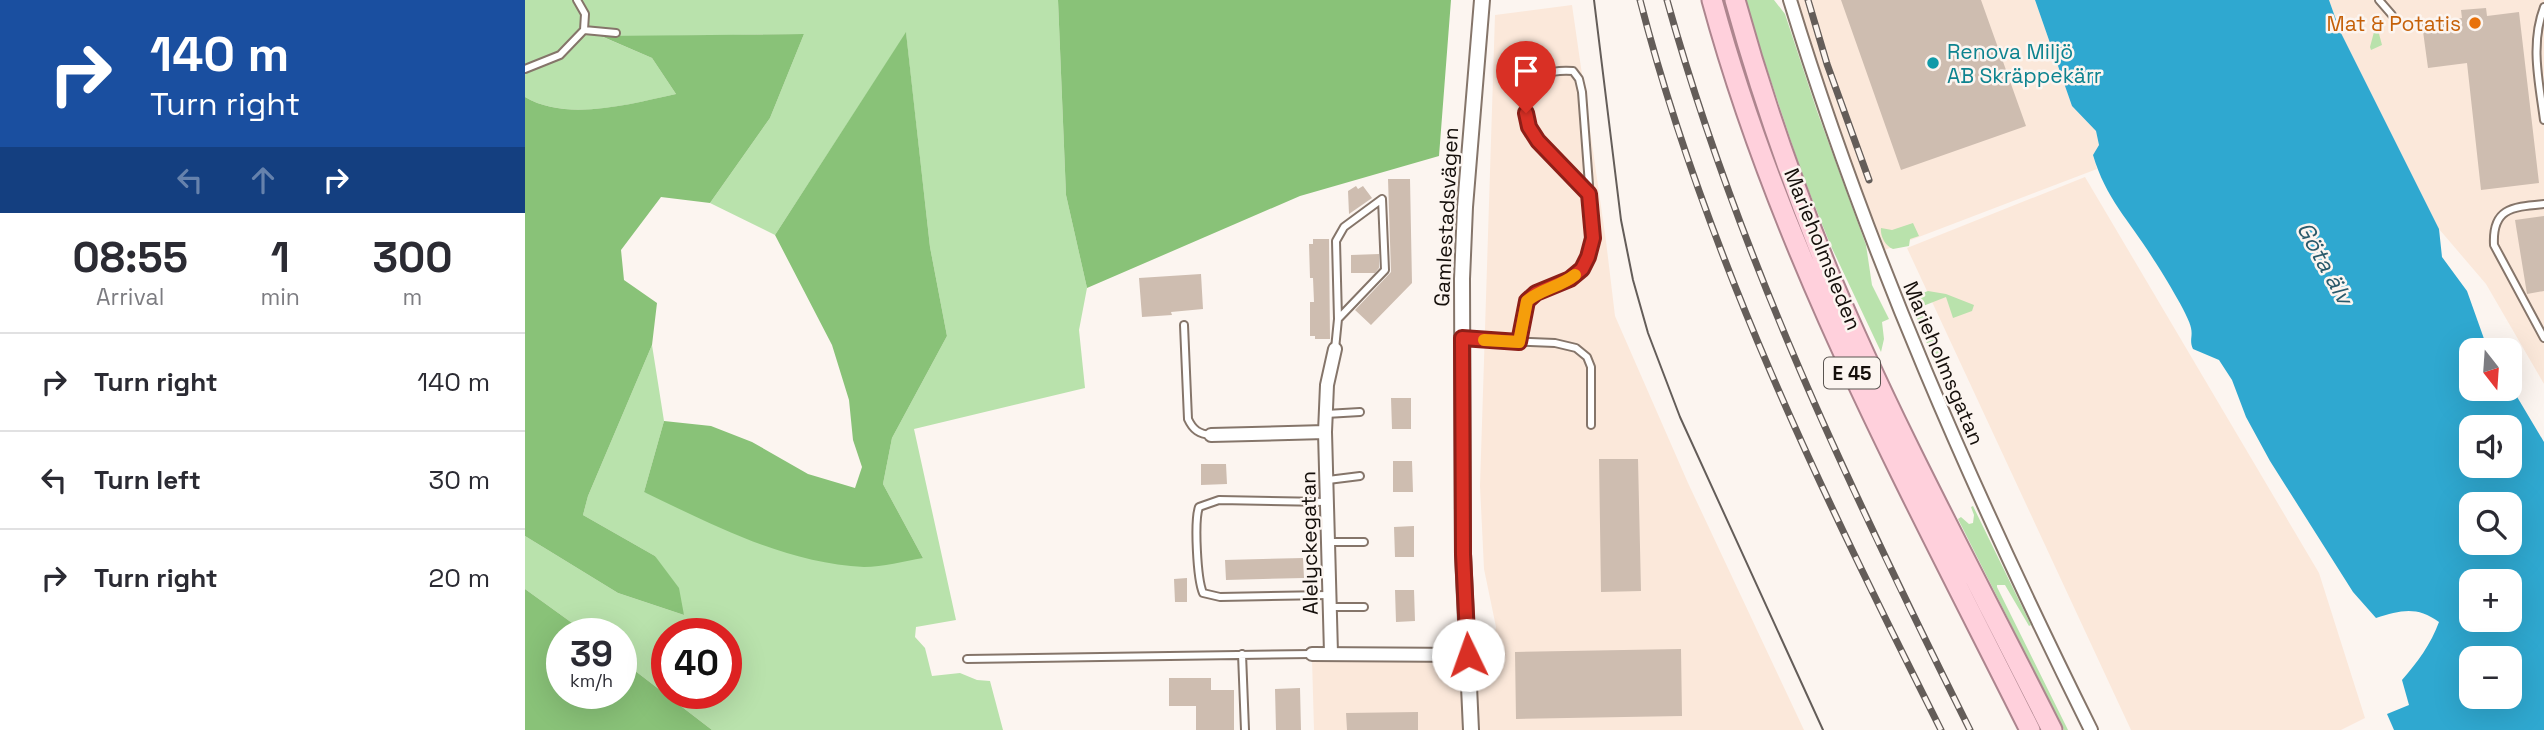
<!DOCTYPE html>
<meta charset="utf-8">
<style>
body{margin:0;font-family:"Space Grotesk",sans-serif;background:#f7f7f7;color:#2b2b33;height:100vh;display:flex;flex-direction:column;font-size:26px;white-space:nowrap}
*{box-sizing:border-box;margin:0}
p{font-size:23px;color:#7c7c81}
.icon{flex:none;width:38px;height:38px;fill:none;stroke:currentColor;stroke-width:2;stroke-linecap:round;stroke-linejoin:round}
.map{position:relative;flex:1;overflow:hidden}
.sheet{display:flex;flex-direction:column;background:#fff;width:525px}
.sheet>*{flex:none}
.top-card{background:#1a4fa0;color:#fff;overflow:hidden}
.needle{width:46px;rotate:163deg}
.controls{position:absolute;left:1934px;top:338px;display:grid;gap:14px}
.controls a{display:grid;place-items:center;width:63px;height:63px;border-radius:14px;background:#fff;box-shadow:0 7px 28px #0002;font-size:35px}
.speed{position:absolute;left:21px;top:618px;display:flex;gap:14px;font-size:35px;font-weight:700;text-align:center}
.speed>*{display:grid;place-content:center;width:91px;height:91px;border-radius:50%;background:#fff;box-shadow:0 7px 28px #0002;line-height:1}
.speed small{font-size:18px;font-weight:400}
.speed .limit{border:10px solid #d22;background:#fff;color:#111}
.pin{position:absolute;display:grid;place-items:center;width:60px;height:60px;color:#fff;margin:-72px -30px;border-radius:50% 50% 50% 0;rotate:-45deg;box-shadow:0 0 7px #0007}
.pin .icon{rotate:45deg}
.me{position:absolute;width:77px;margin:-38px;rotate:357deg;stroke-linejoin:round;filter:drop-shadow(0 0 5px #0008)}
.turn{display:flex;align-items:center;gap:24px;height:147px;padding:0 35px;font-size:32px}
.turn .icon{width:91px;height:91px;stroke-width:2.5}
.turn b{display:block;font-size:49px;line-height:60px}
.lanes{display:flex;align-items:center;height:66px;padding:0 35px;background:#0003;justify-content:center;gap:35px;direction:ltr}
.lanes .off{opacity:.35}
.eta{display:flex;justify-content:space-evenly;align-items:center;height:119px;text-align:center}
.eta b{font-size:42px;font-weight:700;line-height:49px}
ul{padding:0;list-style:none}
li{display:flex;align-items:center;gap:21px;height:98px;padding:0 35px;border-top:2px solid #e1e1e2}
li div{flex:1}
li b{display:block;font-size:26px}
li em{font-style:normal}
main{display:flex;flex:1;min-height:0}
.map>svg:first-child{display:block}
.built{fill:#fbe8da}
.green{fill:#b9e2ac;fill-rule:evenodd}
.forest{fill:#89c278}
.water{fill:#2fa8d0;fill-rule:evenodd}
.building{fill:#cebdb0}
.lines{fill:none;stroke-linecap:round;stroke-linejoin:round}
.service-casing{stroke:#85756a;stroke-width:10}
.minor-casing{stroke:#85756a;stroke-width:16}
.tertiary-casing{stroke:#85756a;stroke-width:18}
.trunk-casing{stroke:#ad858e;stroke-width:23}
.service{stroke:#fff;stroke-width:6}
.minor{stroke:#fff;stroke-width:12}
.tertiary{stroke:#fff;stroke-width:14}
.trunk{stroke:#ffd0dc;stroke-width:19}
.tram{stroke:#645d59;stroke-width:2}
.rail-casing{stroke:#645d59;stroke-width:7}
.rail{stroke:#fcf5f0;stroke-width:4.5;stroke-dasharray:13;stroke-linecap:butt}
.route-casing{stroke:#8d1f18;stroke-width:18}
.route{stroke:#d93025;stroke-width:12}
.slow{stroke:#f59e0b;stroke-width:12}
.food-dot{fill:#e8710a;stroke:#fcf5f0;stroke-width:2.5}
.culture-dot{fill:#0f9aa8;stroke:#fcf5f0;stroke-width:2.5}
.labels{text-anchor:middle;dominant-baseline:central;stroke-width:5;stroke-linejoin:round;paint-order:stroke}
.shield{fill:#fcf5f0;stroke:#5a5450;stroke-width:2}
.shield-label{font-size:19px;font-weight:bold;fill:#150f0b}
.food-label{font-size:21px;fill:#c56008;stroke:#fcf5f0;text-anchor:end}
.culture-label{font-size:21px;fill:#0d838f;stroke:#fcf5f0;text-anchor:start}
.street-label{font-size:21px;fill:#150f0b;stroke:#fcf5f0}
.water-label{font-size:23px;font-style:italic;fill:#2a5a6b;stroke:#fcf5f0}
</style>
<main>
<section class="sheet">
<div class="top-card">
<div class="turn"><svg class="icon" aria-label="right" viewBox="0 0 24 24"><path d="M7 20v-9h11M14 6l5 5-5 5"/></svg><div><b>140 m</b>Turn right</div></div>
<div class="lanes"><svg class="icon off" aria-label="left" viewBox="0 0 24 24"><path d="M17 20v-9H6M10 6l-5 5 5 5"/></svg><svg class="icon off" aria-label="ahead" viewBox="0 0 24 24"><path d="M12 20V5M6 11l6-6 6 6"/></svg><svg class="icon" aria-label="right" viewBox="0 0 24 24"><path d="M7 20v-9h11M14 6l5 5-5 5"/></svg></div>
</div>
<div class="eta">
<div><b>08:55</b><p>Arrival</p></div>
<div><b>1</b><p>min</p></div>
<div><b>300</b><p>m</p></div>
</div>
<ul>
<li><svg class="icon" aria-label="right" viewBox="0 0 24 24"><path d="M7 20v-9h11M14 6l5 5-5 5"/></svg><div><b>Turn right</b></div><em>140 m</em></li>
<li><svg class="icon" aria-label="left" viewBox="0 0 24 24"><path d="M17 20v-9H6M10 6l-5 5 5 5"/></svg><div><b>Turn left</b></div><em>30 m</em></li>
<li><svg class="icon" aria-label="right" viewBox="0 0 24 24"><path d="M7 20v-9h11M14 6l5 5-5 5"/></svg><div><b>Turn right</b></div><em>20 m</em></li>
</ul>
</section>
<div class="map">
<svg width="2019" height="730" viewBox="0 0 2019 730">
<rect width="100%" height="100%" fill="#fcf5f0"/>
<path class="built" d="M1270,0H1510L1547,106L1571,131L1574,145L1568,155L1572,169L1357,251L1305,108Z
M1804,0H2019V384L1961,284L1914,229L1815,31Z
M1047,5L1081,241L1090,316L1163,483L1279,730H789L787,659L967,649L971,627L959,569L955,486L970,15Z
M1560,177L1794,573L1840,718L1816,730H1606L1382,248Z"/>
<path class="green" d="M0,0H533L541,195L562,288L554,330L560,388L389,429L431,620L391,627L390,637L400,648L407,676L435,673L452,680L465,681L478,730H187L96,660V634L61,633L0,589V536L93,593L159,615L130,556L58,515L63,496L127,345L139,421L119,492L398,558L358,484L367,438L422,336L405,247L381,33L250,235L185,203L245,118L279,34L78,37L127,58L151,94C106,104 42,122 0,97ZM142,634H201V693H142Z
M1219,0H1249L1260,14L1292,111L1341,245L1347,285L1364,319L1357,322L1359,339L1356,352L1305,244L1276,171Z
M1849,15L1857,45L1846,50L1845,47L1849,32L1846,16Z
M1388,223L1394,236L1385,239L1384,246L1368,249C1360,246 1355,236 1356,228L1367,230Z
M1403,291L1421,294L1449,305L1447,311L1428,318L1421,297L1398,306L1418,360L1417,366L1412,369L1384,298Z
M1448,506L1506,625L1504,626L1480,585H1472V587L1543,730H1539L1433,519L1436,517L1444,524L1448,523L1449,515L1446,507Z"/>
<path class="forest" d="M533,0H926L914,156L775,196L562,288L541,195Z
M381,32L405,247L422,336L367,438L358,484L398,558C379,561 358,567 339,567C260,563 188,525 119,492L139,421L186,426L227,442L283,474L330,488L337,467L328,440L324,400L307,345L250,235Z
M279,34L245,118L185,203L136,197L96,250L99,280L132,303L127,345L63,496L58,515L130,556L154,588L159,615L93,593L0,536V97C42,122 105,104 151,94L127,58L76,36Z
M0,589L61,633L37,634V693H96V660L187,730H0Z"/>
<path class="water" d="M1510,0H1804L1815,31L1914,229L1917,257L1942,291L1963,350H1946V388H1984L1985,385L2019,442V730H1869L1862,714L1884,705L1877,680C1892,663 1906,644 1914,622C1892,606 1876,610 1851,618L1828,592L1745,461L1721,417L1707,380L1694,360L1668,349C1664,340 1668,337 1666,328C1665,317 1635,269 1627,257C1604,220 1581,199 1568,155L1574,145L1571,131L1547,106ZM1946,427H1984V466H1946ZM1946,504H1984V542H1946ZM1946,581H1984V620H1946ZM1946,658H1984V696H1946Z"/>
<path class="building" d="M1316,0H1456L1501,126L1376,170Z
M1961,8L1962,16L1994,12L2014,183L1956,190L1942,63L1903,68L1897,24L1937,18L1936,10Z
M863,179H885L887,283L846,325L830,310L866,272Z
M831,186L833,189L838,186L847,198L824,214L823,191Z
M2019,216V291L2002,294L1990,220Z
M788,239H804L805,339H790V336H785V302H789L788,278H785L784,244H788Z
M854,254V268L850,273H826V255Z
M676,274L678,309L646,312L647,315L617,317L614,278Z
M866,398H886V429H867Z
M1074,459H1113L1116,591L1076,592Z
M868,461H887L888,492H868Z
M676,464H701L702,484L676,485Z
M889,526V557H870L869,527Z
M778,558L779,578L701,580L700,560Z
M662,578V602H650L649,579Z
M870,590H889L890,621L871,622Z
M1156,649L1157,716L991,719L990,652Z
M644,678H686V690H709V730H671V706H644Z
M775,688L776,730H751L750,689Z
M893,712V730H822L821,713Z"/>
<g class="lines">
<defs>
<path id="service" d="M52,0L60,14L59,30L91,33
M1854,0L1867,15
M2019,7C2005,44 2014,82 2019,120
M0,69L35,55L59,30
M857,199L860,270L813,319L811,241L819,227Z
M659,325L663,419C668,430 674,434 686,435
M2019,338L1969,245C1967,208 1987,207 2019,204
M939,339L1030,343L1051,348L1062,357L1066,367V425
M994,342L1002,301C1035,275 1056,290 1068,238L1057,92L1054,79L1048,71C1033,70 1013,72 1005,87C983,127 1040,169 1064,193
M810,349L813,319
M801,414L835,412
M803,480L835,476
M801,502L694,500L674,507C669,521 672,579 678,593L695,597L803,595
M804,542H839
M806,607H839
M717,654L720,730
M442,659L787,654"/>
<path id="minor" d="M1265,0C1342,252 1449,494 1566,730
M686,435L800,432
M806,653L800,432L802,385L810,349
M787,654L943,655"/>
<path id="tertiary" d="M946,730L938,554L937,279L940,207L957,0"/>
<path id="trunk" d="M1187,0C1257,258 1386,492 1505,730
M1210,0C1236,94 1268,186 1305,276C1370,431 1452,580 1527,730"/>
</defs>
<use href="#service" class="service-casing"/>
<use href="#minor" class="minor-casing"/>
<use href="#tertiary" class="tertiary-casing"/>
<use href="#trunk" class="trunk-casing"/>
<use href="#service" class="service"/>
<use href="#minor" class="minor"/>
<use href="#tertiary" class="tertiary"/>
<use href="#trunk" class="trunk"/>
<path class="tram" d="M1069,0L1096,220L1108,280L1123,333L1155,417L1298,730"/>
<defs>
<path id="rail" d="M1115,0C1181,256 1298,495 1416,730
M1142,0C1213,256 1327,493 1445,730
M1283,0L1302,64L1344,180"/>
</defs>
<use href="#rail" class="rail-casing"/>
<use href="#rail" class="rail"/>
</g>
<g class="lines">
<defs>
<path id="route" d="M943,655L938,554L937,338L994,342L1002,301L1011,293L1045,279L1057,269L1063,257L1068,238L1064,194L1013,141L1004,127L1001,113"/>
</defs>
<use href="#route" class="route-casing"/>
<use href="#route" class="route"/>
<path class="slow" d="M959,340L994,342L1002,301C1016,289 1035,287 1050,275"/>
</g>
<circle class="food-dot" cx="1950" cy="23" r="7"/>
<circle class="culture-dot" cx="1408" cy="63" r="7"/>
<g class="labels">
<rect class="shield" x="1299" y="357.5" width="56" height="31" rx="5"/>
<g class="shield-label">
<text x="1327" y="373">E 45</text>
</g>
<g class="food-label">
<text x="1936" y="23">Mat &amp; Potatis</text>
</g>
<g class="culture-label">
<text x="1422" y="51">Renova Miljö<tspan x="1422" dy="24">AB Skräppekärr</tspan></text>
</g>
<g class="street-label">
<text transform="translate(921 217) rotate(-87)">Gamlestadsvägen</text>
<text transform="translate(1298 249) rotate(68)">Marieholmsleden</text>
<text transform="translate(1419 363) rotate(67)">Marieholmsgatan</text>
<text transform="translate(784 543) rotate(-91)">Alelyckegatan</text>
</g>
<g class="water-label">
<text transform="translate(1800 263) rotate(61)">Göta älv</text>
</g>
</g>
</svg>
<div class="controls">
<a><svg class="needle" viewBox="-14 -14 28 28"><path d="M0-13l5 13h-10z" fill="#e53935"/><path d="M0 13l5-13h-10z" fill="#7c7c81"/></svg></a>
<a><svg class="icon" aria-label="sound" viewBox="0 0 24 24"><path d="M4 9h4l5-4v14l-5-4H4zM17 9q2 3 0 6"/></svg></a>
<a><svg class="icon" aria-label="search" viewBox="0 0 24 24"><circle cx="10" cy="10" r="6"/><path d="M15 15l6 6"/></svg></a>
<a>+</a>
<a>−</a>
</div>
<div class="speed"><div>39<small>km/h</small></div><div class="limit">40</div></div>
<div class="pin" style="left:1001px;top:113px;background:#d93025"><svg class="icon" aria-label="arrive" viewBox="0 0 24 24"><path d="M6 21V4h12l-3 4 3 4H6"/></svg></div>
<svg class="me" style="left:943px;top:655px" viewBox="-20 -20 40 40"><circle r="19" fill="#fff"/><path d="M0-13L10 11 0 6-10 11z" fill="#d93025"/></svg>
</div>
</main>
